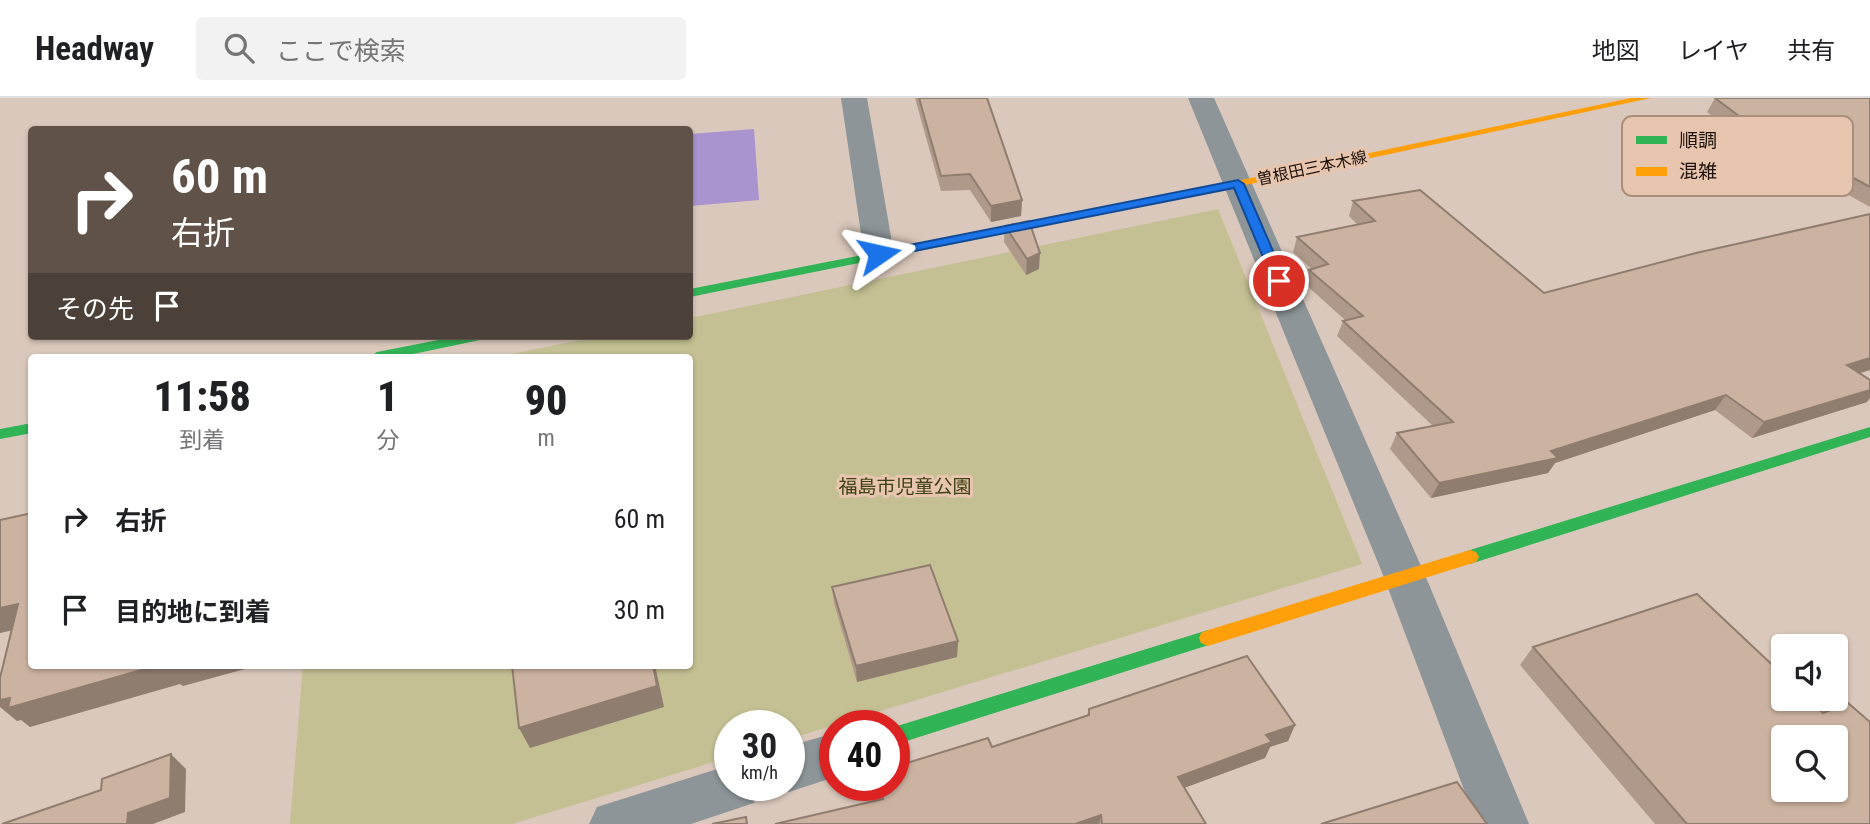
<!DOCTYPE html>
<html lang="ja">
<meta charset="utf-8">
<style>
body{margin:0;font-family:"Roboto Condensed","Noto Sans JP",sans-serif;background:#f2f2f2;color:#202124;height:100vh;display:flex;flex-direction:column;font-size:26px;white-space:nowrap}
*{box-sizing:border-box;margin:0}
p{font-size:23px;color:#757577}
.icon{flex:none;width:38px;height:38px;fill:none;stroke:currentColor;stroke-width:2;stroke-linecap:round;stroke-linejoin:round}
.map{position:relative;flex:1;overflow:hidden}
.drawer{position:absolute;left:28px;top:256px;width:665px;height:315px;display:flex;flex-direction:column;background:#fff;border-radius:7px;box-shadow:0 2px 5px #0004}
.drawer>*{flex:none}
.hud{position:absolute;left:28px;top:28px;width:665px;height:214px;border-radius:7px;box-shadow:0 2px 5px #0004;background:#605248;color:#fff;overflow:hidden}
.buttons{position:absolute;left:1771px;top:536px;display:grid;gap:14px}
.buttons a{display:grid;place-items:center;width:77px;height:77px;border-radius:7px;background:#fff;box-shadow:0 2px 5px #0004;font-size:35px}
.speed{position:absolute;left:714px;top:612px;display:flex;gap:14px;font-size:35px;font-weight:700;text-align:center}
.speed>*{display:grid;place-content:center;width:91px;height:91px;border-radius:50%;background:#fff;box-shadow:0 2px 5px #0004;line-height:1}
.speed small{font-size:18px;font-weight:400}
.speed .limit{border:10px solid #d22;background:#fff;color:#111}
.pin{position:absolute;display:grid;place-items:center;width:60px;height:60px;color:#fff;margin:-30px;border:4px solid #fff;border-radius:50%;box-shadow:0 2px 7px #0007}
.me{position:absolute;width:77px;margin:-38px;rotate:79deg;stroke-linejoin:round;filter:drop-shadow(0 0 5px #0008)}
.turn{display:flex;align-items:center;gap:24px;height:147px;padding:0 28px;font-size:32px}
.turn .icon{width:91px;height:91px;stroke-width:2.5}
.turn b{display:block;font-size:49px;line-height:60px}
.then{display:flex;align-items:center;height:66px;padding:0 28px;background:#0003;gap:14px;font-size:26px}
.eta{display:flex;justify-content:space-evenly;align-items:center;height:119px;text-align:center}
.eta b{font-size:42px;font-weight:800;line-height:49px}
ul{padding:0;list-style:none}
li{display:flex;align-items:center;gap:21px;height:91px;padding:0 28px}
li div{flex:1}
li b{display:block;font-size:26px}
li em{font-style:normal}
header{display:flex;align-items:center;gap:42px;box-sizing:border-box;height:98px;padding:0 35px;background:#fff;border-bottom:2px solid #e0e0e0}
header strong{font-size:33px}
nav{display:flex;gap:38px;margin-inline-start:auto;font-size:24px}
.search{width:490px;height:63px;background:#f2f2f2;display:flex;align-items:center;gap:18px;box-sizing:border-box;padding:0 24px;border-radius:7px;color:#757577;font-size:26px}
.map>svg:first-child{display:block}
.green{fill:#c4c093}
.water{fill:#a994d0}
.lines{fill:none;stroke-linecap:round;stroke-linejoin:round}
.street{fill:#8d9598;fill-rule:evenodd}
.fast{fill:#30b455;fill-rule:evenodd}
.slow{fill:#ff9f0a;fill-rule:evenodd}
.wall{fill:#af998a}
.shaded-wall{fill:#8f7d70}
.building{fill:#ccb2a0;stroke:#8f7d70;stroke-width:2;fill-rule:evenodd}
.route{fill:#1a73e8;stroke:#114b97;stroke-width:2}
.labels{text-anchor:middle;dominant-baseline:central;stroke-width:6;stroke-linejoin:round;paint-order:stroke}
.far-street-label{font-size:16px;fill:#1e120a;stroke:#e8c5af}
.park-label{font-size:19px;fill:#3c4013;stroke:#e8c5af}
.key{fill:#e8c5af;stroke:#ab8f7d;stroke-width:2}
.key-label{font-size:19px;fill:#1e120a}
</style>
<header>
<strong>Headway</strong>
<div class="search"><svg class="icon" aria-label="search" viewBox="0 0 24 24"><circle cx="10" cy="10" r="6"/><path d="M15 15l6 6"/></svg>ここで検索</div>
<nav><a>地図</a><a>レイヤ</a><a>共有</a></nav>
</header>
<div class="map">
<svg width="1870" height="726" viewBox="0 0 1870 726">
<rect width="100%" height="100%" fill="#dbc8bc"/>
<path class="green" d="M1218,111L1362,466L789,641V628H730V659L512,726H290L303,567H690V259H497L600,238H690V220Z"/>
<path class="water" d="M754,31L759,102L690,108V36Z"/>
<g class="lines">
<path class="street" d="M841,0H867L894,156L890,163L879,165L868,163L864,156Z
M1188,0H1214L1425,477L1529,726H1477L1383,477Z
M835,635V679L789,694L773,688H789V648Z
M730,667V688H761L754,705L691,726H589L597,709Z"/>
<path class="fast" d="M1213,88L1219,91L1217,93L690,199V191Z
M459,238H487L480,242L399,259H370L377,254Z
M32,325V335L0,341V331Z
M1870,329V339L1470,466L1464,464L1461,459L1464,454L1470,452Z
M1208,532L1215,535L1217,540L1215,545L894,647V629Z"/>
<path class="slow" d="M1631,0H1651L1213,94L1207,91L1213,88Z
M1470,452L1476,454L1479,459L1476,464L1208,548L1201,545L1199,540L1201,535L1208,532Z"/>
</g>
<path class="wall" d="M915,0H987L1022,102L1021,118L991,124L970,92L941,93Z
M1715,0H1870V109L1775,56L1763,57L1707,14Z
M1353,103L1544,195L1870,116V272L1859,275L1867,304L1752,340L1715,312L1555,365L1548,375L1431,400L1390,351L1397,335L1433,328L1337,238L1343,223L1345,222L1305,186L1309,172L1312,171L1293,154L1297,139L1358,127L1349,118Z
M1005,128L1039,171L1026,177L1004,144Z
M832,489L958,543L957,559L857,584L834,505Z
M1533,549L1823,615L1870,726H1655L1520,567Z
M1089,611L1295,627L1288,643L1270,649L1265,660L1184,690L1206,726H775L879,702L875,688H894L992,649L1087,617Z"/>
<path class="shaded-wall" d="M1022,102L1021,118L991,124V108Z
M1040,155L1039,171L1026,177L1027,161Z
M1870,260V272L1835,283L1847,267Z
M1870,292V300L1867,304L1752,340L1764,324Z
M1726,297L1715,312L1555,365L1548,375L1431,400L1439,385L1551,353Z
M18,506L32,528L0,535V510Z
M958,543L957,559L857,584L856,568Z
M159,567H260L183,588L180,586L30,629L21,622L17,623L0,609V602Z
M653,567H655L664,609L530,650L519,630Z
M1295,627L1288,643L1270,649L1265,660L1173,694L1178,679L1266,637Z
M171,656L186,671L185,714L153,726H127L128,715Z
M1101,717L1099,726H1075Z"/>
<path class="building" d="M919,0H987L1022,102L991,108L970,76L941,78Z
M1715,0H1870V89L1784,42L1772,43Z
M1420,92L1544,195L1696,155L1870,116V260L1847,267L1870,282V292L1764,324L1726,297L1551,353L1558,360L1439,385L1397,335L1453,324L1343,223L1363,218L1309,172L1328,166L1297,139L1375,123L1353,103Z
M1029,123L1040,155L1027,161L1005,128Z
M32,415V567H159L8,610L10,600L0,602V580L18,506L0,510V422Z
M930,467L958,543L856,568L832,489Z
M1697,496L1783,577V600H1808L1823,615L1848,605L1870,624V726H1687L1533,549ZM1783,639H1836V691H1783Z
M1247,558L1295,627L1266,637L1272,644L1178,679L1206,726H1102L1101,717L1075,726H775L883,701L878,688H894V669L988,640L992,649L1089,617V611Z
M512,567H653L657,588L519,630Z
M171,656L170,700L128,715L127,726H2L101,692L102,681Z
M1457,684L1487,726H1321Z
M746,719L747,726H712Z"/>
<path class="route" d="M1238,82L1244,86L1286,183L1284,186H1275L1273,183L1234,90L879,160L872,156L879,153Z"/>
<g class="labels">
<g class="far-street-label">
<text transform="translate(1312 70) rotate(-12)">曽根田三本木線</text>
</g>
<g class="park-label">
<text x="905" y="388">福島市児童公園</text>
</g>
</g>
<rect x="1622" y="18" width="231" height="80" rx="10" class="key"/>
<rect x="1636" y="38" width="31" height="8" fill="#30b455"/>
<rect x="1636" y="69" width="31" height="9" fill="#ff9f0a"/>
<g class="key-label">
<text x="1679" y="49">順調</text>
<text x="1679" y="80">混雑</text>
</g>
</svg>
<div class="buttons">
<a><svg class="icon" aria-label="sound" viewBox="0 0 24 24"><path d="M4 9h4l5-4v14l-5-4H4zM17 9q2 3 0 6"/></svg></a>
<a><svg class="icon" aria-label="search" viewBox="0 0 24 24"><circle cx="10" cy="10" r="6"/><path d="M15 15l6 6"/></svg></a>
</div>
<div class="speed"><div>30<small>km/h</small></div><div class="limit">40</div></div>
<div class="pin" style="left:1279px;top:183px;background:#d93025"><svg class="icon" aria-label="arrive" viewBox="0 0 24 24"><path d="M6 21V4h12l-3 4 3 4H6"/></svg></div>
<svg class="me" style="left:879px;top:156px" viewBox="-20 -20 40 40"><path d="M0-17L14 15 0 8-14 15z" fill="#1a73e8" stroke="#fff" stroke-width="4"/></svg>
<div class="hud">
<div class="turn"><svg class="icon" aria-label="right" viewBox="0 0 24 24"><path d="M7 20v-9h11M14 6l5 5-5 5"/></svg><div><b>60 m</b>右折</div></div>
<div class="then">その先<svg class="icon" aria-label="arrive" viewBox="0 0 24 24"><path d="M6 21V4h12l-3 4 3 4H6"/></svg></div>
</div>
<section class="drawer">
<div class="eta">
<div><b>11:58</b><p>到着</p></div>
<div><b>1</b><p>分</p></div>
<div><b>90</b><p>m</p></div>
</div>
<ul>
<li><svg class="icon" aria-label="right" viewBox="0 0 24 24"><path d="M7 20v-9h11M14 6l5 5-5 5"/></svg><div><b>右折</b></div><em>60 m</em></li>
<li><svg class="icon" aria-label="arrive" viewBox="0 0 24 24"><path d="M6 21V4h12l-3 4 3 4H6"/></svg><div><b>目的地に到着</b></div><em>30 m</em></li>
</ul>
</section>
</div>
